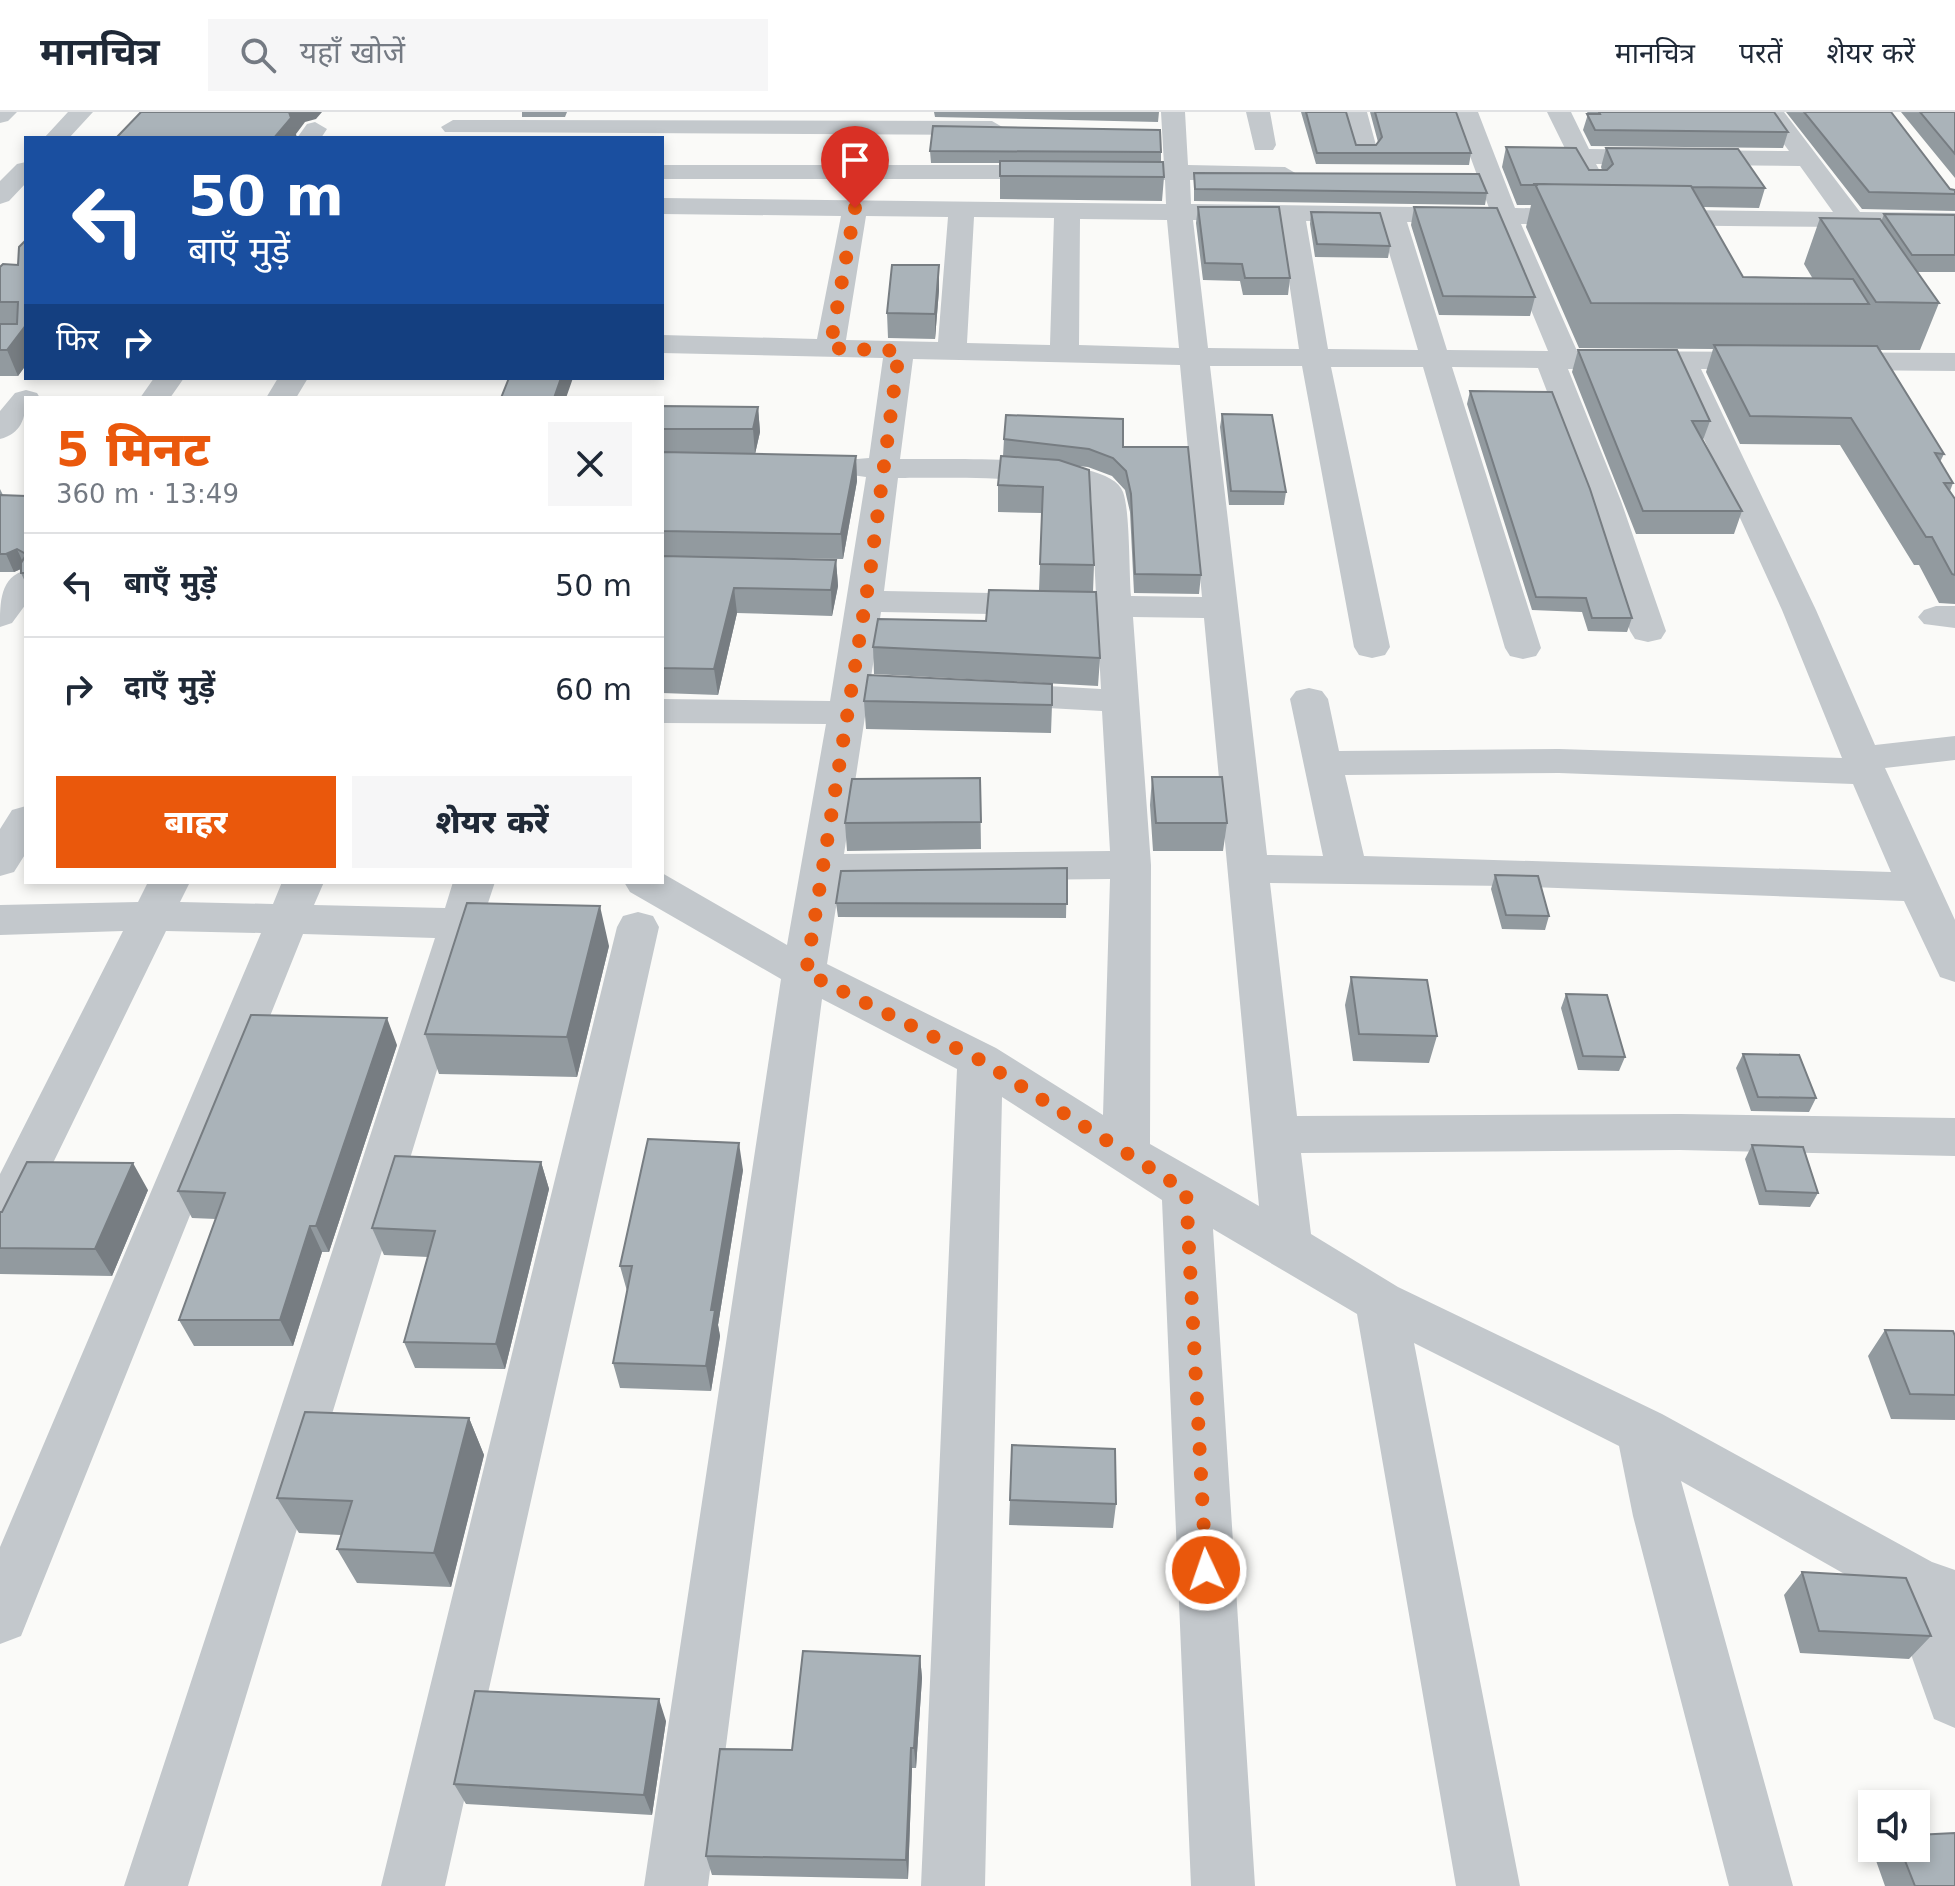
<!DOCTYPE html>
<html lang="hi">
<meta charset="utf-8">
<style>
body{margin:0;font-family:"DejaVu Sans","Noto Sans Devanagari",sans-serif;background:#f6f6f7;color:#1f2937;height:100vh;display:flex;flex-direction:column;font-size:30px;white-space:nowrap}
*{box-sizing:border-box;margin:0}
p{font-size:26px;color:#747a83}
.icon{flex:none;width:44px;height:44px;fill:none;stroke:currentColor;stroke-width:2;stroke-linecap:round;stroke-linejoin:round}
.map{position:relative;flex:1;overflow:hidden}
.drawer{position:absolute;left:24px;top:284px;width:640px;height:488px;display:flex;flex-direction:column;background:#fff;border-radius:0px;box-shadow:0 4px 12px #0003}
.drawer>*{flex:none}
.top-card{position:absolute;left:24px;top:24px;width:640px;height:244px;border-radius:0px;box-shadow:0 4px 12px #0003;background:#1a4fa0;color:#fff;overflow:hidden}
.fabs{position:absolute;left:1858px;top:1678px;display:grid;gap:16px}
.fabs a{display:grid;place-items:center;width:72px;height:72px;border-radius:0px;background:#fff;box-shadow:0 4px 12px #0003;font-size:40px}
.pin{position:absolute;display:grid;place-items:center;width:68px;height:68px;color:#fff;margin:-82px -34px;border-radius:50% 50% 50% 0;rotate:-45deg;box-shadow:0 0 8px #0007}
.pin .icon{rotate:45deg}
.me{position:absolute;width:88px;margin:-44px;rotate:357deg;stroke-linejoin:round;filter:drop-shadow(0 0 6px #0008)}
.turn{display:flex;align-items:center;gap:28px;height:168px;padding:0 32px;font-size:36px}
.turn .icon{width:104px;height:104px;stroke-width:2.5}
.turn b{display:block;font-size:56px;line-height:68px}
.then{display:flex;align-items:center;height:76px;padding:0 32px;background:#0003;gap:16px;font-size:30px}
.round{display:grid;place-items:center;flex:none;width:84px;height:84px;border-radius:0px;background:#f6f6f7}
.headline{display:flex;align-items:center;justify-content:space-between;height:136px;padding:0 32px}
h1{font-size:48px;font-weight:800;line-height:60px;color:#ea580c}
.cta{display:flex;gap:16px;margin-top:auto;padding:16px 32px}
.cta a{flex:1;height:92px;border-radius:0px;background:#ea580c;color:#fff;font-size:32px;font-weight:800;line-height:92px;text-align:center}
.cta a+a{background:#f6f6f7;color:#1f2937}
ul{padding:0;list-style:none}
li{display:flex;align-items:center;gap:24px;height:104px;padding:0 32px;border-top:2px solid #e0e1e3}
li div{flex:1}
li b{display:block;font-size:30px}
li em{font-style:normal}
header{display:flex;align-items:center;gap:48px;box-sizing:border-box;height:112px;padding:0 40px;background:#fff;border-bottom:2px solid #e0e1e3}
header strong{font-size:38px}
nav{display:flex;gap:44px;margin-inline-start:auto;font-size:28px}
.search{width:560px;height:72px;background:#f6f6f7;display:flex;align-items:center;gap:20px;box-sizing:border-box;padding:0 28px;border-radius:0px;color:#747a83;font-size:30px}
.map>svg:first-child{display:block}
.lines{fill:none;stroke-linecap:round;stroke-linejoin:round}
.street{fill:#c3c8cc;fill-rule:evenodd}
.wall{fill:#929a9f}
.shaded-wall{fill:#777d82}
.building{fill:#aab3b9;stroke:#777d82;stroke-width:2}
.route{stroke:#ea580c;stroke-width:14;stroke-dasharray:0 25.2}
</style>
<header>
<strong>मानचित्र</strong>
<div class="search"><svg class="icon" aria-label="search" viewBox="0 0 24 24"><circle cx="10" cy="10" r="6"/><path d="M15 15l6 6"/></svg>यहाँ खोजें</div>
<nav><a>मानचित्र</a><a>परतें</a><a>शेयर करें</a></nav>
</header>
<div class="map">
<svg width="1955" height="1774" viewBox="0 0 1955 1774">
<rect width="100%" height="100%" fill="#fafaf8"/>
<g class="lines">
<path class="street" d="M0,0H17L8,9L0,11Z
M68,0H93L69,26H44Z
M1161,0H1185L1188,53L1285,55L1297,62L1285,69L1190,68L1191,92L1489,96L1454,0H1478L1515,96L1833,100L1800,54L1596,52L1606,70L1602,75H1584L1547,0H1571L1589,37L1789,39L1760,0H1784L1860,100L1955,101V117L1872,116L1879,126L1875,132C1859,136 1854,128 1845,115L1521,112L1577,239L1955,241V259L1701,257L1816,498L1875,633L1955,624V648L1885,656L1955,808V870L1940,865L1904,789L1507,774L1270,771L1297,1004L1680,1002L1955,1006V1044L1680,1038L1301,1041L1311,1122L1398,1175L1662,1302L1932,1450L1955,1458V1616L1934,1607L1892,1489L1681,1369L1793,1774H1729L1633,1404L1619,1334L1414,1231L1520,1774H1456L1357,1202L1213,1117L1255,1774H1191L1162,1088L1002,985L985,1774H921L957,957L822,887L708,1774H644L781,867L630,780L624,770H662V761L787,833L826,612L662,611V587L830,589L866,365L845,362L840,355L845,348L869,346L883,246L662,241V223L817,227L841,104L662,102V86L1166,92L1165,68L1137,65L1134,60L1146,53H1164ZM866,104L948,105L938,230L846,228ZM974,105L1054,106L1050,233L967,231ZM1080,107L1167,108L1179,236L1079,233ZM1193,108L1280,109L1299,237L1208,236ZM1306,109L1380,110L1418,238L1328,237ZM1407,110L1495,111L1548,239L1447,238ZM913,247L1180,253L1202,485L1131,484C1129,461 1130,398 1123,380C1109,340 940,348 900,347ZM1210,254H1302L1354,535L1359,543L1372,546L1385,543L1390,535L1331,255H1423L1505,536L1510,544L1523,547L1536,544L1541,536L1452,255L1538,256L1589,389L1630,519L1635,527L1648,530L1661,527L1666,519L1621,389L1568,257H1672L1782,498L1842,646L1559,637L1339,639L1328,587L1322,579L1309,576L1296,579L1290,587L1323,744L1267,743ZM898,366C930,366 1074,363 1091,382L1096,483L884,479ZM881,500L1097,504L1101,577L992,571L979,574L974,582L979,590L992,593L1102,599L1110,739L844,742ZM1133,505L1204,506L1259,1094L1150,1032L1151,753ZM1559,661L1853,672L1891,760L1364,744L1345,663ZM1110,767L1103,1003L996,936L827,852L840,770Z
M1246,0H1270L1276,33L1273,38H1255Z
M1343,0H1367L1377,37L1374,42H1356Z
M453,8L992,9L1004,16L992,23L445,20L441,15Z
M315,10L327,17L321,26H297L307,12Z
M26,50V71L9,89L0,92V69L17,52Z
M662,53H1061L1073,60L1061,67H662Z
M154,266H184L170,286H140Z
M278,266H308L296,286H266Z
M26,278L37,281L40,286H26C26,306 21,322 0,327V299L15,281Z
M26,458V492L12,511L0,515C0,490 0,465 26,458Z
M1936,494H1955V516L1924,512L1918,505L1924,498Z
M26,694V741L14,760L0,764V717L12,698Z
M148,770H190L180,790L273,792L282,770H324L314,793L445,796L453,770H495L486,797L501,802L507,812L501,822L477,827L188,1774H124L435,826L303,822L29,1504L21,1524L0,1532V1435L261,821L166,819L17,1125L0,1131V1062L123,819L0,823V793L138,790Z
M638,800L653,804L659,815L445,1774H381L617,815L623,804Z"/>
</g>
<path class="wall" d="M522,0H567L565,5H522Z
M934,0H1159L1158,10L935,5Z
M1301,0H1346L1356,33H1376L1378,30L1370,0H1456L1471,41L1469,53L1316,52Z
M1587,0H1774L1788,20L1783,36L1591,34L1583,18L1588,2Z
M1786,0H1891L1950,77L1955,78V99L1862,97Z
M1901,0H1955V66Z
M1506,35L1589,58H1602L1601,55L1606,36L1765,76L1759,96L1703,95L1743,165L1813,167L1804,152L1820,106L1881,110L1884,102L1955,103V160H1917L1939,191L1920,238H1879L1944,342L1940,350L1953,371L1950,379L1955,387V492L1939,491L1919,453H1914L1840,333L1740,332L1706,260L1713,237L1579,236L1526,115L1531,93H1517L1502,55Z
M930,39L1161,40V50L1164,65L1162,89L1000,87V51H931Z
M1194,61L1487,81L1485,93L1194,89Z
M1198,95L1290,166L1288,183H1243L1240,169L1203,168L1196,111Z
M1414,95L1535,185L1530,204L1439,203L1411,113Z
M1311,100L1390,134L1388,146L1315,145L1310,112Z
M26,128V253L18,264H0V155L18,153Z
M939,153V178L935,227L888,226L887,201Z
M1578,238L1710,309L1703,328L1742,399L1734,422H1636L1572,260Z
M1470,279L1632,506L1627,520L1588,519L1582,500L1532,498L1467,292Z
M662,294L758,295L760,320L755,342L856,344L857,369L843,447L662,444Z
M1222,302L1286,380L1284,393H1229L1220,315Z
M1004,327L1123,335L1201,463L1199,482L1134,481L1130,400L1125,378L1112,364L1088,355L1078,354L1094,453L1093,480L1100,546L1098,574L874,562L873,535L986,509L1039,479L1042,401L998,400V373L1003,344Z
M0,377L3,383L26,384V472L21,461V457L14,460H0Z
M662,444L836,448L838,474L832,504L737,501L718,583L662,581Z
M864,589L1052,593L1051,621L866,617Z
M1152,665L1227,711L1223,739H1153L1150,693Z
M980,666L981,737L847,739L845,711Z
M1067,756L1066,806L838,805L836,791Z
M1495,763L1549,804L1545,818L1502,817L1491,777Z
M609,834L577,965L439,962L425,922Z
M1351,865L1437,924L1429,951L1353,949L1345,893Z
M1566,882L1625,945L1619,959L1578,958L1561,896Z
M397,933L329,1140H322L293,1234H194L179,1208L216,1107L192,1106L178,1079Z
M1743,942L1816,986L1809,1000L1751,999L1736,956Z
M1752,1033L1818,1081L1810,1095L1759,1093L1745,1047Z
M541,1050L549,1077L505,1257L415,1256L404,1230L428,1145L384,1143L372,1116Z
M743,1058L718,1213L720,1224L711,1279L620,1276L613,1251L627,1179L620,1154Z
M148,1078L112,1164L0,1162V1100Z
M1885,1218L1955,1224V1308L1891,1307L1868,1244Z
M469,1306L484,1343L451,1475L357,1471L337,1437L341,1423L299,1421L277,1386Z
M1012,1333L1116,1392L1113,1416L1009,1413Z
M1802,1460L1931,1524L1909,1547L1800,1541L1784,1483Z
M920,1544L922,1566L916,1656H912L908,1767L712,1763L706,1744L792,1638Z
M666,1609L652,1703L466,1692L454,1672Z
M1882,1736H1916L1955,1774H1885L1874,1743Z"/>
<path class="shaded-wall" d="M289,0H322L316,7L305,10L296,22L297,26H274Z
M939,153V178L935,227V202Z
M26,213V253L18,264L7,238Z
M561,266H573L566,286H554Z
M758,295L760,320L755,342L753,317Z
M856,344L857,369L843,447L841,422Z
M17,437L25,455L14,460L6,442Z
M836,448L838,474L832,504L831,478Z
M734,476L737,501L718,583L714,557Z
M600,794L609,834L577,965L567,925Z
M387,906L397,933L329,1140L316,1114Z
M739,1031L743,1058L718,1213L720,1224L711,1279L706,1254L711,1198Z
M541,1050L549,1077L505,1257L496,1232Z
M133,1051L148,1078L112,1164L95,1137Z
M310,1114L322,1140L293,1234L280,1208Z
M469,1306L484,1343L451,1475L434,1441Z
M920,1544L922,1566L916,1656L914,1636Z
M659,1587L666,1609L652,1703L644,1683Z
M911,1636L912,1656L908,1767L906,1748Z"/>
<path class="building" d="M141,0H289L291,6L274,26H116Z
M1306,0H1346L1356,33H1376L1382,25L1375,0H1456L1471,41H1317Z
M1599,0H1774L1788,20L1595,18L1587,2H1600Z
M1804,0H1891L1950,77L1955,78V82L1869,80Z
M1920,0H1955V42Z
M933,14L1160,18L1161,40L930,39Z
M1506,35L1576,36L1589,58H1607L1613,52L1606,36L1738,37L1765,76L1692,75L1691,74L1535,72L1536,73H1521Z
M1000,49L1163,50L1164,65L1000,64Z
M1194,61L1479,62L1487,81L1195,77Z
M1535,72L1691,74L1743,165L1853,167L1869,192L1591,191Z
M1198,95H1279L1290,166H1245L1242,152L1205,151Z
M1414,95L1497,96L1535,185L1443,184Z
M1311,100L1380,101L1390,134L1317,132Z
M1884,102L1955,103V143H1912Z
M1820,106L1880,107L1939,191L1876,190Z
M26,128V213L7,238H0V212H17L18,190H0V155L3,152L18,153L19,135Z
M892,153H939L935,202L887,201Z
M1714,233L1877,234L1944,342L1935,341L1953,371H1944L1955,387V463L1952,462L1932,425H1926L1851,306L1750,304Z
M1578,238H1677L1710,309H1692L1742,399H1643Z
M509,266H561L554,286H501Z
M1470,279L1552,280L1590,377L1632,506H1592L1586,486L1536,485Z
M662,294L758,295L753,317H662Z
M1222,302L1272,303L1286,380L1231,379Z
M1006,303L1123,307V335H1188L1201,463L1135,462L1131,382L1126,359L1113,346L1089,337L1004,327Z
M662,340L856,344L841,422L662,419Z
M1001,344L1059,348L1089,358L1094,453L1040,452L1043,375L998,373Z
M0,383L26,384V442L17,437L6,442H0Z
M26,443V461H21V451Z
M662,444L836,448L831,478L734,476L714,557L662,556Z
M989,478L1096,480L1100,546L873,535L878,507L986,509Z
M868,563L1052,572V593L864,589Z
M1152,665H1222L1227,711H1156Z
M980,666L981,710L845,711L852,667Z
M1067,756V792L836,791L841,759Z
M1495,763L1538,764L1549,804L1506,803Z
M467,791L600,794L567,925L425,922Z
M1351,865L1427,868L1437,924L1359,922Z
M1566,882L1607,883L1625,945L1583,944Z
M251,903L387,906L316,1114H310L280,1208H179L225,1081L178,1079Z
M1743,942L1799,943L1816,986L1758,985Z
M648,1027L739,1031L711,1198H715L706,1254L613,1251L632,1154H620Z
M1752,1033L1803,1035L1818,1081L1766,1079Z
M395,1044L541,1050L496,1232L404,1230L435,1119L372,1116Z
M27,1050L133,1051L95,1137L0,1136V1100H2Z
M1885,1218L1953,1219L1955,1224V1283L1910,1282Z
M305,1300L469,1306L434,1441L337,1437L352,1389L277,1386Z
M1012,1333L1115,1337L1116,1392L1010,1388Z
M1802,1460L1906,1466L1931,1524L1819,1519Z
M803,1539L920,1544L914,1636H911L906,1748L706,1744L720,1637L792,1638Z
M475,1579L659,1587L644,1683L454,1672Z
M1955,1721V1774H1915L1900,1736H1916V1723Z"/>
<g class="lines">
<path class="route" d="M855,96L830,236L899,239L870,461L806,861L980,948L1186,1079L1206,1458"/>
</g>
</svg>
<div class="fabs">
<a><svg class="icon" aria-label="sound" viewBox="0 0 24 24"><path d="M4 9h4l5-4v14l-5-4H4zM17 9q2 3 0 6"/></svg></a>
</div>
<div class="pin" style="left:855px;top:96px;background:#d93025"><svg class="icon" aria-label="arrive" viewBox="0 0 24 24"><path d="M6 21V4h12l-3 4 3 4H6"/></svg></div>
<svg class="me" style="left:1206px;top:1458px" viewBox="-20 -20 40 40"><circle r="17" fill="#ea580c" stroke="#fff" stroke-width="3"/><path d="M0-11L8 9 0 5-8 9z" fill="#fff"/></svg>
<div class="top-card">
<div class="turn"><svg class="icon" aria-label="left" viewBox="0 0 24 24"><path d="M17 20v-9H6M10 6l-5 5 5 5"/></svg><div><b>50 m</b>बाएँ मुड़ें</div></div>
<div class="then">फिर<svg class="icon" aria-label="right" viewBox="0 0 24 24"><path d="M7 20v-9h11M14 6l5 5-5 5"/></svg></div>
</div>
<section class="drawer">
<div class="headline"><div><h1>5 मिनट</h1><p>360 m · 13:49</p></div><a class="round"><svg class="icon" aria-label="close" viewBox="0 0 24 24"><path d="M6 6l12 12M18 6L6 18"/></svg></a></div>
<ul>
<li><svg class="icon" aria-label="left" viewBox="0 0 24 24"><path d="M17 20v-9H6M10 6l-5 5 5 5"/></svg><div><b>बाएँ मुड़ें</b></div><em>50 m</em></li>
<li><svg class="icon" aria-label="right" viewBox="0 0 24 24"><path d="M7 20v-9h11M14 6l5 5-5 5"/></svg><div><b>दाएँ मुड़ें</b></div><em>60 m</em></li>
</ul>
<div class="cta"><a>बाहर</a><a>शेयर करें</a></div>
</section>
</div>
